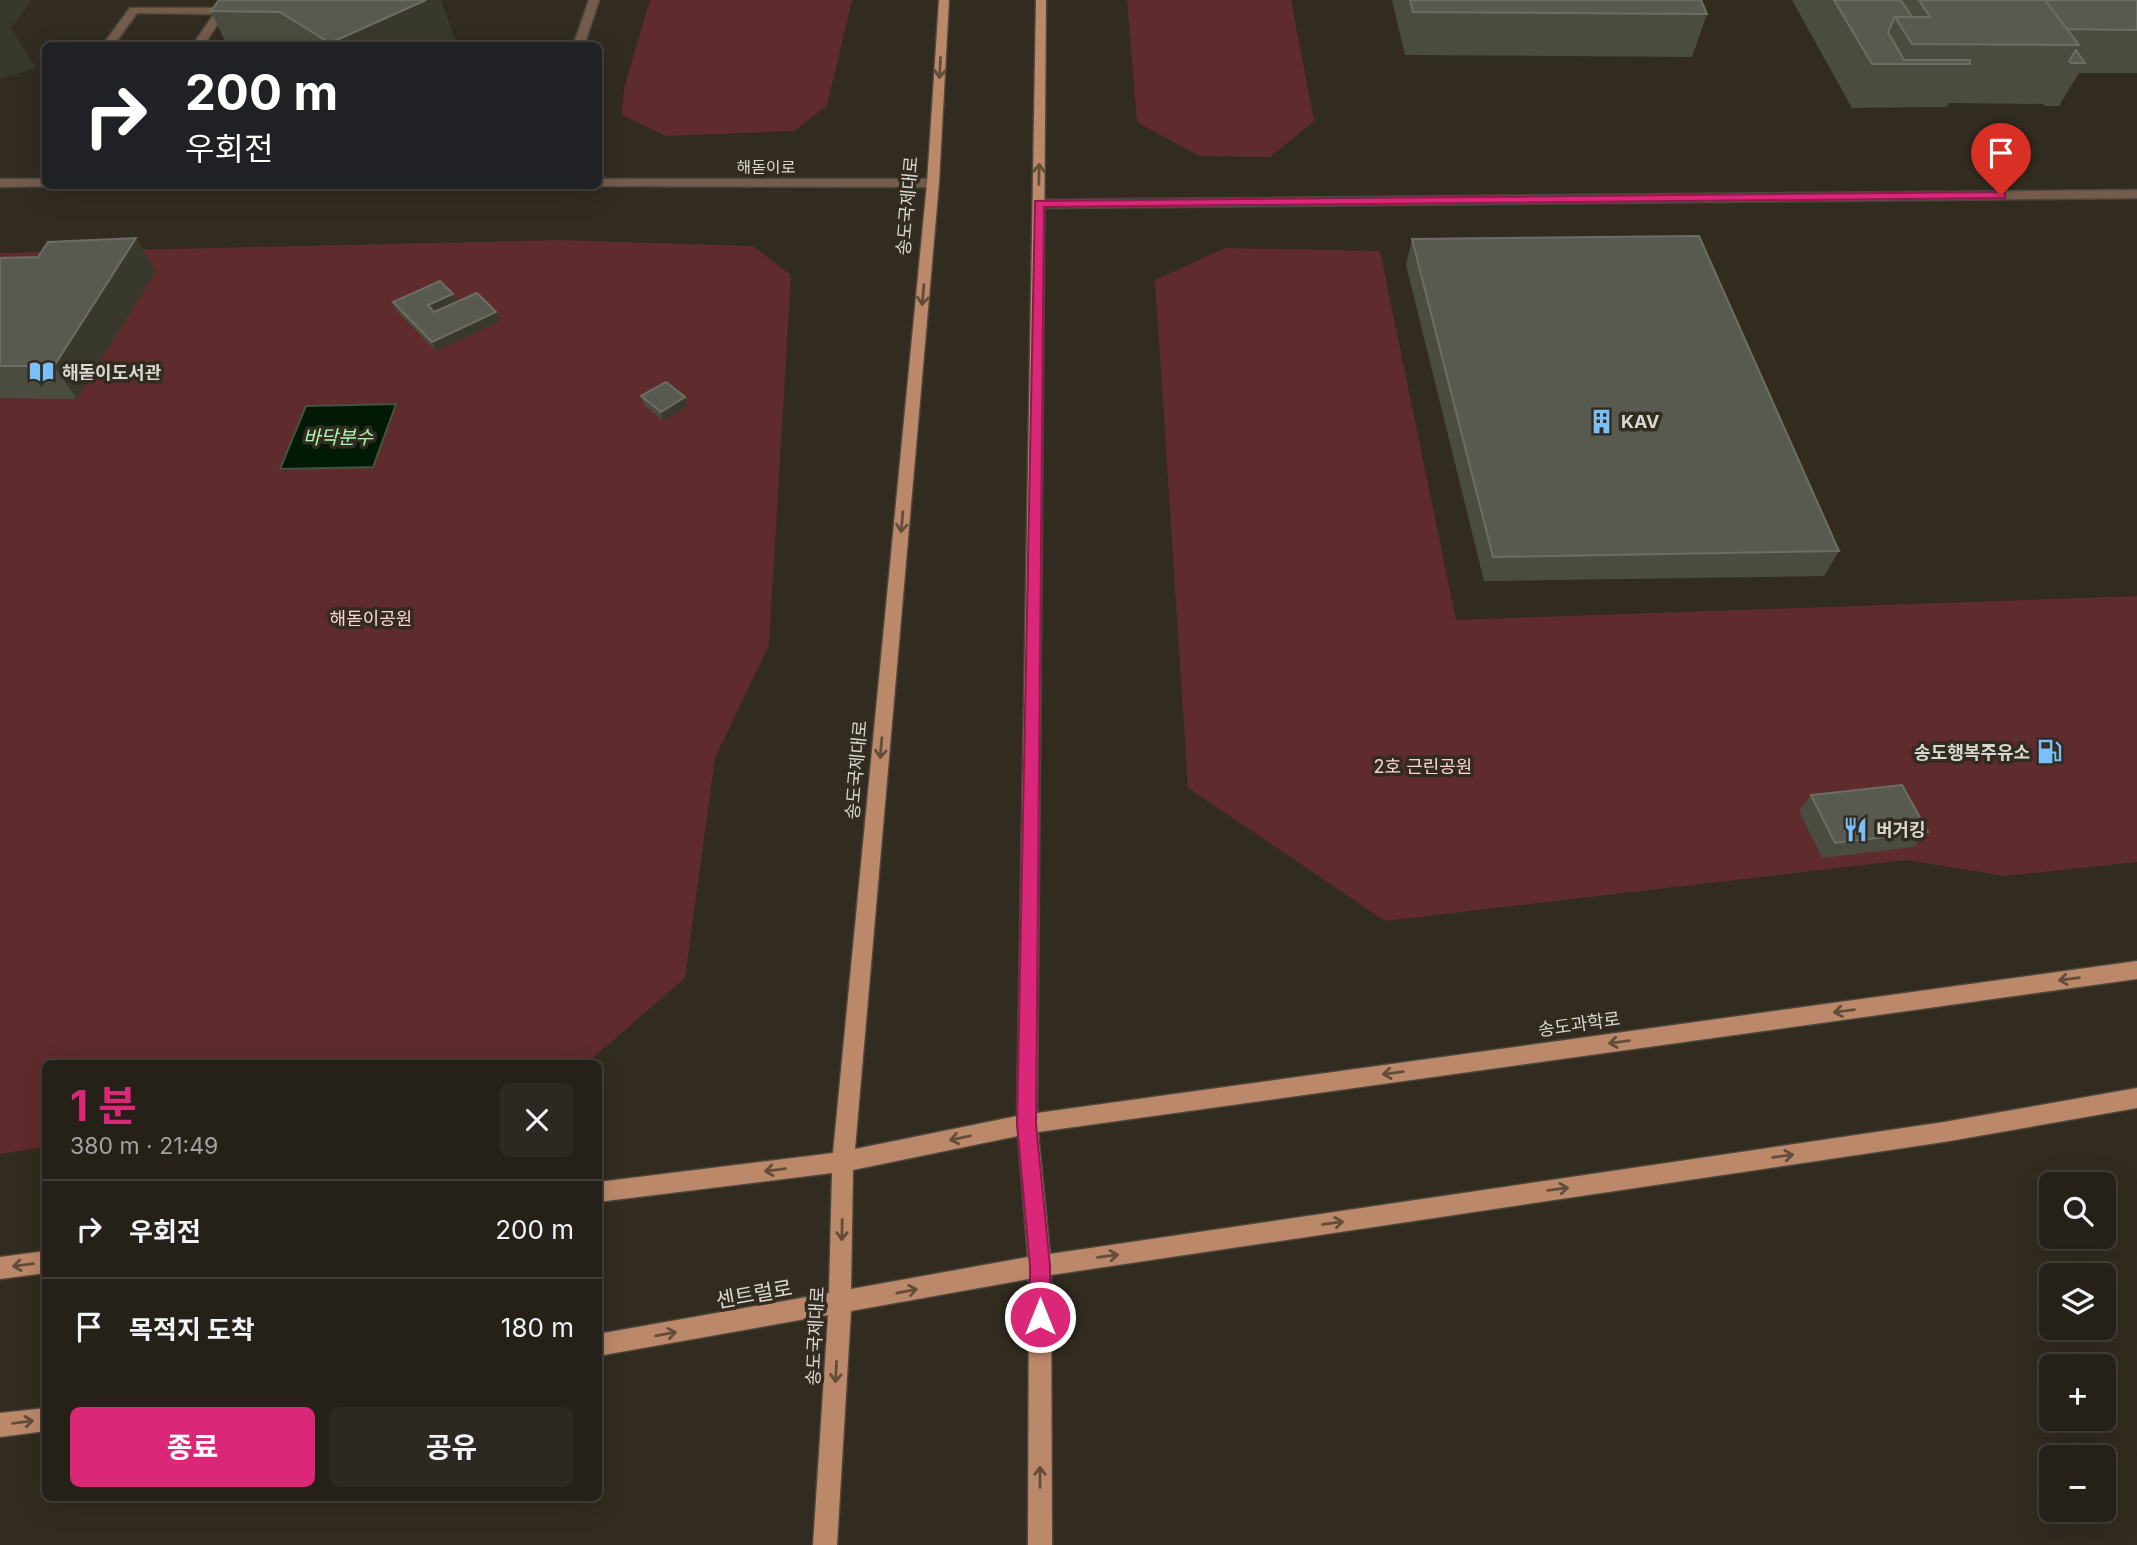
<!DOCTYPE html>
<html lang="ko">
<meta charset="utf-8">
<style>
body{margin:0;font-family:Inter,"Noto Sans KR",sans-serif;background:#2d2821;color:#f1f3f6;height:100vh;display:flex;flex-direction:column;font-size:26px;white-space:nowrap}
*{box-sizing:border-box;margin:0}
p{font-size:23px;color:#a3a3a2}
.icon{flex:none;width:38px;height:38px;fill:none;stroke:currentColor;stroke-width:2;stroke-linecap:round;stroke-linejoin:round}
.map{position:relative;flex:1;overflow:hidden}
.details{position:absolute;left:42px;top:1060px;width:560px;height:441px;display:flex;flex-direction:column;background:#252018;border-radius:10px;box-shadow:0 7px 28px #0002,0 0 0 2px #423e37}
.details>*{flex:none}
.banner{position:absolute;left:42px;top:42px;width:560px;height:147px;border-radius:10px;box-shadow:0 7px 28px #0002,0 0 0 2px #423e37;background:#202124;color:#fff;overflow:hidden}
.tools{position:absolute;left:2039px;top:1172px;display:grid;gap:14px}
.tools a{display:grid;place-items:center;width:77px;height:77px;border-radius:10px;background:#252018;box-shadow:0 7px 28px #0002,0 0 0 2px #423e37;font-size:35px}
.pin{position:absolute;display:grid;place-items:center;width:60px;height:60px;color:#fff;margin:-72px -30px;border-radius:50% 50% 50% 0;rotate:-45deg;box-shadow:0 0 7px #0007}
.pin .icon{rotate:45deg}
.me{position:absolute;width:77px;margin:-38px;rotate:0deg;stroke-linejoin:round;filter:drop-shadow(0 0 5px #0008)}
.turn{display:flex;align-items:center;gap:24px;height:147px;padding:0 28px;font-size:32px}
.turn .icon{width:91px;height:91px;stroke-width:2.5}
.turn b{display:block;font-size:49px;line-height:60px}
.round{display:grid;place-items:center;flex:none;width:74px;height:74px;border-radius:10px;background:#2d2821}
.summary{display:flex;align-items:center;justify-content:space-between;height:119px;padding:0 28px}
h1{font-size:42px;font-weight:700;line-height:52px;color:#db2777}
.cta{display:flex;gap:14px;margin-top:auto;padding:14px 28px}
.cta a{flex:1;height:80px;border-radius:10px;background:#db2777;color:#fff;font-size:28px;font-weight:700;line-height:80px;text-align:center}
.cta a+a{background:#2d2821;color:#f1f3f6}
ul{padding:0;list-style:none}
li{display:flex;align-items:center;gap:21px;height:98px;padding:0 28px;border-top:2px solid #423e37}
li div{flex:1}
li b{display:block;font-size:26px}
li em{font-style:normal}
.map>svg:first-child{display:block}
.green{fill:#5f2b2c}
.water{fill:#001a05;stroke:#415342;stroke-width:2}
.lines{fill:none;stroke-linecap:round;stroke-linejoin:round}
.minor-casing{stroke:#4c473c;stroke-width:3}
.major-casing{stroke:#4c473c;stroke-width:3}
.minor{fill:#745b4c;fill-rule:evenodd}
.major{fill:#bc886a;fill-rule:evenodd}
.wall{fill:#494c3f}
.shaded-wall{fill:#39382c}
.building{fill:#595a4f;stroke:#6d6e63;stroke-width:2}
.oneway{stroke:#624c3a}
.route{fill:#db2777;stroke:#8e194d;stroke-width:2}
.labels{text-anchor:middle;dominant-baseline:central;stroke-width:7;stroke-linejoin:round;paint-order:stroke}
.far-street-label{font-size:16px;fill:#dad7d0;stroke:#312b20}
.street-label{font-size:18px;fill:#dad7d0;stroke:#312b20}
.poi-label{font-size:18px;font-weight:bold;fill:#dad7d0;stroke:#312b20;text-anchor:start}
.park-label{font-size:18px;fill:#fdd2d1;stroke:#312b20}
.water-label{font-size:19px;font-style:italic;fill:#a9f8b4;stroke:#312b20}
.near-street-label{font-size:21px;fill:#dad7d0;stroke:#312b20}
</style>
<div class="map">
<svg width="2137" height="1545" viewBox="0 0 2137 1545">
<rect width="100%" height="100%" fill="#312b20"/>
<path class="green" d="M650,0H852L827,106L794,131L666,136L622,115L624,88Z
M1127,0H1291L1314,121L1270,157L1199,156L1137,122Z
M560,240L753,246L791,275L769,645L715,758L685,978L594,1057L555,1064H46L45,1147L0,1154V253Z
M1225,248L1380,251L1456,620L2137,596V862L2005,876L1906,860L1385,921L1188,788L1155,280Z"/>
<path class="water" d="M396,404L373,467L280,469L306,406Z"/>
<g class="lines">
<defs>
<path id="minor" d="M224,0H234L203,46H192L214,14L137,13L113,46H102L130,8H218Z
M589,0H599L584,46H573Z
M0,179H46V186H50L0,187Z
M598,179H933L939,183L933,187L594,186H598Z
M2137,190V198L1039,208L1033,204L1039,200Z"/>
<path id="major" d="M939,0H949L939,183L855,1149L1017,1116L1036,0H1046L1037,1113L2137,961V979L1038,1132L1050,1254L1944,1122L2137,1088V1108L1944,1142L1051,1275L1052,1545H1028L1029,1279L851,1311L837,1545H813L828,1315L598,1356V1334L829,1293L832,1173L598,1202V1182L833,1153L927,183ZM1018,1136L1028,1257L851,1289L853,1170Z
M46,1251V1273L0,1279V1257Z
M46,1408V1431L0,1437V1413Z"/>
</defs>
<use href="#minor" class="minor-casing"/>
<use href="#major" class="major-casing"/>
<use href="#minor" class="minor"/>
<use href="#major" class="major"/>
</g>
<path class="wall" d="M219,0H441L457,46H227L211,11Z
M1392,0H1701L1707,14L1692,57L1405,55Z
M1792,0H2137V73H2079L2059,106H2045L2044,104L1949,103L1947,107L1852,108Z
M1412,239L1839,551L1824,576L1484,581L1406,265Z
M0,258L156,271L77,399L0,398Z
M393,302H457L500,321L436,351L397,311Z
M641,396L685,397L687,406L663,421L644,405Z
M1811,795L1928,832L1914,847L1822,858L1799,811Z"/>
<path class="shaded-wall" d="M0,0H32L11,28L36,68L0,79Z
M426,0H441L457,46H331L330,43Z
M136,238L156,271L77,399L54,366Z
M453,294L457,303L432,314L428,305Z
M496,312L500,321L436,351L432,342Z
M685,397L687,406L663,421L661,412Z"/>
<path class="building" d="M219,0H426L330,43L280,12L211,11Z
M1410,0H1701L1707,14L1413,12Z
M1834,0H1901L1912,17H1895L1888,32L1904,60H1970V64H1872Z
M1919,0H2045L2079,45L1912,44L1895,17H1930Z
M2045,0H2137V30L2067,29Z
M2076,50L2085,63H2071L2069,61Z
M1699,236L1839,551L1493,557L1412,239Z
M136,238L54,366H0V258L38,257L48,242Z
M440,281L453,294L428,305L434,312L477,293L496,312L432,342L393,302Z
M666,382L685,397L661,412L641,396Z
M1902,785L1928,832L1835,843L1811,795Z"/>
<defs><path id="oneway-shaft" d="M-6 0H5M1.5-3L5.5 0L1.5 3" fill="none" stroke-width="1.6" stroke-linecap="round" stroke-linejoin="round" transform="scale(1.75)"/></defs>
<g class="oneway">
<use href="#oneway-shaft" transform="translate(940 68) rotate(93)"/>
<use href="#oneway-shaft" transform="translate(1039 174) rotate(-89)"/>
<use href="#oneway-shaft" transform="translate(923 295) rotate(95)"/>
<use href="#oneway-shaft" transform="translate(902 522) rotate(95)"/>
<use href="#oneway-shaft" transform="translate(881 748) rotate(95)"/>
<use href="#oneway-shaft" transform="translate(2069 979) rotate(172)"/>
<use href="#oneway-shaft" transform="translate(1844 1011) rotate(172)"/>
<use href="#oneway-shaft" transform="translate(1619 1042) rotate(172)"/>
<use href="#oneway-shaft" transform="translate(1393 1073) rotate(172)"/>
<use href="#oneway-shaft" transform="translate(960 1138) rotate(168)"/>
<use href="#oneway-shaft" transform="translate(1783 1156) rotate(-8)"/>
<use href="#oneway-shaft" transform="translate(775 1170) rotate(173)"/>
<use href="#oneway-shaft" transform="translate(1558 1189) rotate(-8)"/>
<use href="#oneway-shaft" transform="translate(1333 1223) rotate(-8)"/>
<use href="#oneway-shaft" transform="translate(842 1230) rotate(91)"/>
<use href="#oneway-shaft" transform="translate(1108 1256) rotate(-8)"/>
<use href="#oneway-shaft" transform="translate(23 1265) rotate(173)"/>
<use href="#oneway-shaft" transform="translate(907 1291) rotate(-11)"/>
<use href="#oneway-shaft" transform="translate(666 1334) rotate(-10)"/>
<use href="#oneway-shaft" transform="translate(836 1372) rotate(93)"/>
<use href="#oneway-shaft" transform="translate(23 1422) rotate(-8)"/>
<use href="#oneway-shaft" transform="translate(1040 1477) rotate(-90)"/>
</g>
<path class="route" d="M2001,192L2005,193V198L1044,207L1036,1124L1050,1266V1317L1048,1325L1040,1327L1033,1325L1030,1317V1266L1017,1124L1035,201Z"/>
<defs>
<symbol id="library-bare" viewBox="-9 -9 18 18"><path d="M-6-4Q-3-5.5-.7-3.5V5Q-3 3-6 4ZM6-4Q3-5.5 .7-3.5V5Q3 3 6 4Z" fill="#79bff8" stroke="#312b20" stroke-width="2.5" paint-order="stroke"/></symbol>
<symbol id="building-bare" viewBox="-9 -9 18 18"><path d="M-4-6H4V6H1V3H-1V6H-4ZM-2.5-4.3h1.7v1.8h-1.7ZM.8-4.3h1.7v1.8H.8ZM-2.5-1h1.7V.8h-1.7ZM.8-1h1.7V.8H.8Z" fill="#79bff8" stroke="#312b20" stroke-width="2.5" paint-order="stroke"/></symbol>
<symbol id="fuel-bare" viewBox="-9 -9 18 18"><path d="M-5.5-6h7V0h2V4h1.3V-2.5L3-4.5l.8-.8L6-3V5H2.5V1h-1V6h-7ZM-4.2-4.7v3.2H.2V-4.7Z" fill="#79bff8" stroke="#312b20" stroke-width="2.5" paint-order="stroke"/></symbol>
<symbol id="restaurant-bare" viewBox="-9 -9 18 18"><path d="M-5-6h1v4h1v-4h1v4h1v-4h1v5L-1.5 .5V6h-2V.5L-5-1ZM5-6V6H3V1.5H1.5Q1.5-4 5-6Z" fill="#79bff8" stroke="#312b20" stroke-width="2.5" paint-order="stroke"/></symbol>
</defs>
<g fill-rule="evenodd">
<use href="#library-bare" x="24" y="354" width="35" height="35"/>
<use href="#building-bare" x="1584" y="404" width="35" height="35"/>
<use href="#fuel-bare" x="2032" y="734" width="35" height="35"/>
<use href="#restaurant-bare" x="1838" y="812" width="35" height="35"/>
</g>
<g class="labels">
<g class="far-street-label">
<text x="766" y="167">해돋이로</text>
</g>
<g class="street-label">
<text transform="translate(907 206) rotate(-85)">송도국제대로</text>
<text transform="translate(856 770) rotate(-85)">송도국제대로</text>
<text transform="translate(1579 1024) rotate(-8)">송도과학로</text>
<text transform="translate(815 1336) rotate(-87)">송도국제대로</text>
</g>
<g class="poi-label">
<text x="62" y="372">해돋이도서관</text>
<text x="1621" y="421">KAV</text>
<text x="2030" y="752" text-anchor="end">송도행복주유소</text>
<text x="1876" y="829">버거킹</text>
</g>
<g class="park-label">
<text x="371" y="618">해돋이공원</text>
<text x="1423" y="766">2호 근린공원</text>
</g>
<g class="water-label">
<text x="338" y="437">바닥분수</text>
</g>
<g class="near-street-label">
<text transform="translate(754 1294) rotate(-10)">센트럴로</text>
</g>
</g>
</svg>
<div class="tools">
<a><svg class="icon" aria-label="search" viewBox="0 0 24 24"><circle cx="10" cy="10" r="6"/><path d="M15 15l6 6"/></svg></a>
<a><svg class="icon" aria-label="layers" viewBox="0 0 24 24"><path d="M12 4l9 5-9 5-9-5zM3 14l9 5 9-5"/></svg></a>
<a>+</a>
<a>−</a>
</div>
<div class="pin" style="left:2001px;top:195px;background:#d93025"><svg class="icon" aria-label="arrive" viewBox="0 0 24 24"><path d="M6 21V4h12l-3 4 3 4H6"/></svg></div>
<svg class="me" style="left:1040px;top:1317px" viewBox="-20 -20 40 40"><circle r="17" fill="#db2777" stroke="#fff" stroke-width="3"/><path d="M0-11L8 9 0 5-8 9z" fill="#fff"/></svg>
<div class="banner">
<div class="turn"><svg class="icon" aria-label="right" viewBox="0 0 24 24"><path d="M7 20v-9h11M14 6l5 5-5 5"/></svg><div><b>200 m</b>우회전</div></div>
</div>
<section class="details">
<div class="summary"><div><h1>1 분</h1><p>380 m · 21:49</p></div><a class="round"><svg class="icon" aria-label="close" viewBox="0 0 24 24"><path d="M6 6l12 12M18 6L6 18"/></svg></a></div>
<ul>
<li><svg class="icon" aria-label="right" viewBox="0 0 24 24"><path d="M7 20v-9h11M14 6l5 5-5 5"/></svg><div><b>우회전</b></div><em>200 m</em></li>
<li><svg class="icon" aria-label="arrive" viewBox="0 0 24 24"><path d="M6 21V4h12l-3 4 3 4H6"/></svg><div><b>목적지 도착</b></div><em>180 m</em></li>
</ul>
<div class="cta"><a>종료</a><a>공유</a></div>
</section>
</div>
